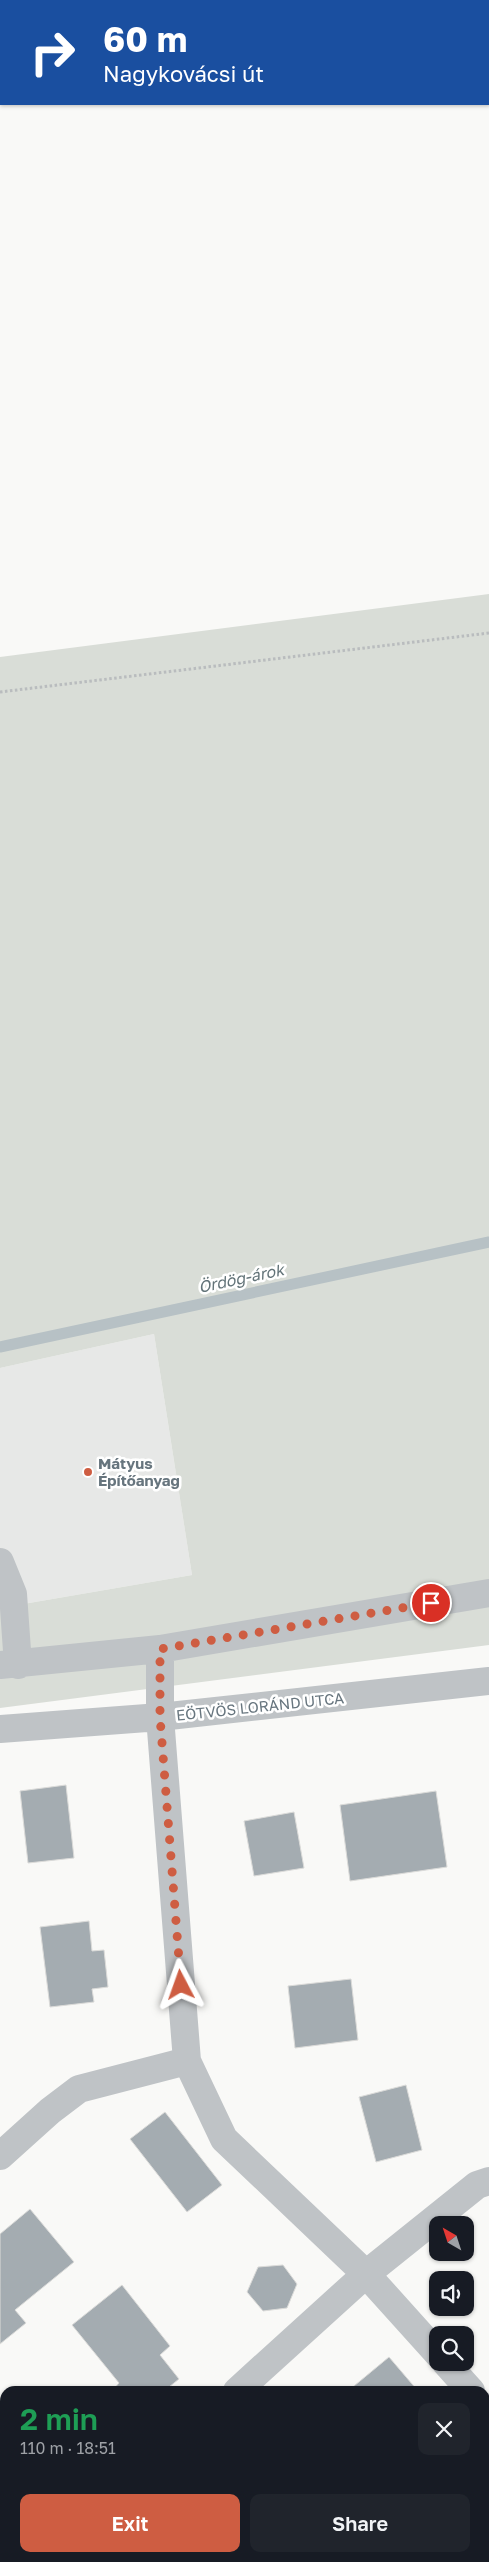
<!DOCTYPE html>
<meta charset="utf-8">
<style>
body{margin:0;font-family:"Golos Text",sans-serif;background:#20242c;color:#f1f3f6;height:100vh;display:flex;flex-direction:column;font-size:19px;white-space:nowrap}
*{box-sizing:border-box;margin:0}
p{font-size:16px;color:#9ea1a6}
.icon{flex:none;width:28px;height:28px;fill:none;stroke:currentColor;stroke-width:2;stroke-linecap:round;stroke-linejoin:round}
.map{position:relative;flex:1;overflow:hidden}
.details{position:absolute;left:0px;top:2386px;width:490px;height:176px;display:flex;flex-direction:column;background:#171b24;border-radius:15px 15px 0 0;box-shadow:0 1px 4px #0004}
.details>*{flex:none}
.top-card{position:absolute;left:0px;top:0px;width:490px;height:105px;box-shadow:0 1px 4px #0004;background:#1a4fa0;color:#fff;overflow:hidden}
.needle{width:32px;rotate:321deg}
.tools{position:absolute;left:429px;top:2216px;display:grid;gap:10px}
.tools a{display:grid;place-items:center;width:45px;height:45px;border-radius:10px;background:#171b24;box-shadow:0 1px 4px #0004;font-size:25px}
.pin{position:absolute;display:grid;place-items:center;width:42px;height:42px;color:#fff;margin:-21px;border:2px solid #fff;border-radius:50%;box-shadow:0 1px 5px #0007}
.me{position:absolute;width:55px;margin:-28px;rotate:356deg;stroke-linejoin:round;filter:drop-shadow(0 0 4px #0008)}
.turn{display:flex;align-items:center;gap:18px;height:105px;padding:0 20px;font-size:22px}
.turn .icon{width:65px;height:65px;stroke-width:2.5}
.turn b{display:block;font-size:35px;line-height:42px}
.round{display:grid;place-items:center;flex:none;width:52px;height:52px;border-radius:10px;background:#20242c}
.head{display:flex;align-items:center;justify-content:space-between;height:85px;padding:0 20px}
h1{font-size:30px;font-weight:600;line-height:38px;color:#1e9e55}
.button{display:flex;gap:10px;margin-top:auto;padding:10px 20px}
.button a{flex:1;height:58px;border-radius:10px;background:#ce5d42;color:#fff;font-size:20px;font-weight:600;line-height:58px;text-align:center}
.button a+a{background:#20242c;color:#f1f3f6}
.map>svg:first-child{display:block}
.built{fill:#e7e8e7}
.green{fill:#d9ddd7}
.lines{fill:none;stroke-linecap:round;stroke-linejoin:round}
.stream{stroke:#b7c1c5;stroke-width:11}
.building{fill:#a4acb1;stroke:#dbdbd9}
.path{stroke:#b9bcbe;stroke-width:3;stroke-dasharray:2.5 2.5;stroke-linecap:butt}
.minor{stroke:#bfc3c6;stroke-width:28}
.route{stroke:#ce5d42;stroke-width:9;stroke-dasharray:0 16.2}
.poi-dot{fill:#ce5d42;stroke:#fff;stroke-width:2}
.labels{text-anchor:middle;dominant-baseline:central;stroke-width:5;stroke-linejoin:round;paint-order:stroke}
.poi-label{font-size:15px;font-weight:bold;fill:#67757e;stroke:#fff;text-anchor:start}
.street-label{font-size:15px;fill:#67757e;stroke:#fff}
.water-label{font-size:16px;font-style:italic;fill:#627378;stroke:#fff}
</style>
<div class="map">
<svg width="489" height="2562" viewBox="0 0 489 2562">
<rect width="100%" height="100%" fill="#f9f9f7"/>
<path class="built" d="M154,1334L192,1575L0,1608V1368Z"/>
<path class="green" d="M489,594V1645L0,1708V1608L192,1575L154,1334L0,1368V657Z"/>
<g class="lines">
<path class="stream" d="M0,1347L489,1242"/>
</g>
<path class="building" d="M66,1785L74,1858L28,1863L20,1791Z
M436,1791L447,1867L350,1881L340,1805Z
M294,1812L304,1868L254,1876L244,1821Z
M89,1921L92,1951L104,1950L108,1987L92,1989L94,2002L50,2007L40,1927Z
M351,1979L358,2040L295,2048L288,1986Z
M406,2085L422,2150L376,2162L359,2097Z
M165,2112L222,2185L187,2212L130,2139Z
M30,2209L74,2262L15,2310L26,2323L0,2344V2234Z
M283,2265L297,2284L287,2308L263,2311L247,2292L258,2267Z
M122,2285L170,2346L160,2355L179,2379L164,2391H112L119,2383L72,2325Z
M389,2357L418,2391H348Z
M5,2407V2482L0,2486V2411Z
M0,2508L5,2514V2520L0,2524Z
M489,2542V2562H478L474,2558H485V2545Z
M139,2558H194L198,2562H134Z"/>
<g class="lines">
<path class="path" d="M0,692L489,633"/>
<path class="minor" d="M0,1562L13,1594L18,1665
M160,1649V1717L187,2061L224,2139L366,2274L438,2354
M0,1665L160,1649L489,1593
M0,1729L160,1717L489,1681
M0,2156L50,2111L79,2089L187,2061
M445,2362L471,2391
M237,2391L366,2274L477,2185L489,2181
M485,2407L489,2412
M37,2562L43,2558"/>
</g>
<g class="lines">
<path class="route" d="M181,1985L160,1717V1649L431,1603"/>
</g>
<circle class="poi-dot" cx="88" cy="1472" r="5"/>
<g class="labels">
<g class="poi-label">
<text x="98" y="1463">Mátyus<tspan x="98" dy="17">Építőanyag</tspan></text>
</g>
<g class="street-label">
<text transform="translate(260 1706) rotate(-6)">EÖTVÖS LORÁND UTCA</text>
</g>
<g class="water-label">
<text transform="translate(241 1278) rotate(-12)">Ördög-árok</text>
</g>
</g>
</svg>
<div class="tools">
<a><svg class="needle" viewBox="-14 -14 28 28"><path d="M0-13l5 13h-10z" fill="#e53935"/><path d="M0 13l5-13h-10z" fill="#9ea1a6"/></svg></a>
<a><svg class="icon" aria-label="sound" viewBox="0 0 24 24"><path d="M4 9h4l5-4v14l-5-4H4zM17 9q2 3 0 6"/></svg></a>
<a><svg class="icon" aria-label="search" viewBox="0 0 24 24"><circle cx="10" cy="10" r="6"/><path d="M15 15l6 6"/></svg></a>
</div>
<div class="pin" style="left:431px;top:1603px;background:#d93025"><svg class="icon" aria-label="arrive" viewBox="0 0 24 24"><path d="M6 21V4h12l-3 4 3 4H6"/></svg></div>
<svg class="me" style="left:181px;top:1985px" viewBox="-20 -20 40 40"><path d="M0-17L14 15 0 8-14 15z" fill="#ce5d42" stroke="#fff" stroke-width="4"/></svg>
<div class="top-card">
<div class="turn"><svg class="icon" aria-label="right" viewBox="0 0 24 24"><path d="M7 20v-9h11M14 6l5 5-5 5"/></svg><div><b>60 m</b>Nagykovácsi út</div></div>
</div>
<section class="details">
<div class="head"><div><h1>2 min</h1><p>110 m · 18:51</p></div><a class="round"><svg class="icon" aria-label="close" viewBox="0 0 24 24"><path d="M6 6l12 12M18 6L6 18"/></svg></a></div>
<div class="button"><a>Exit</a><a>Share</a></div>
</section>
</div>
